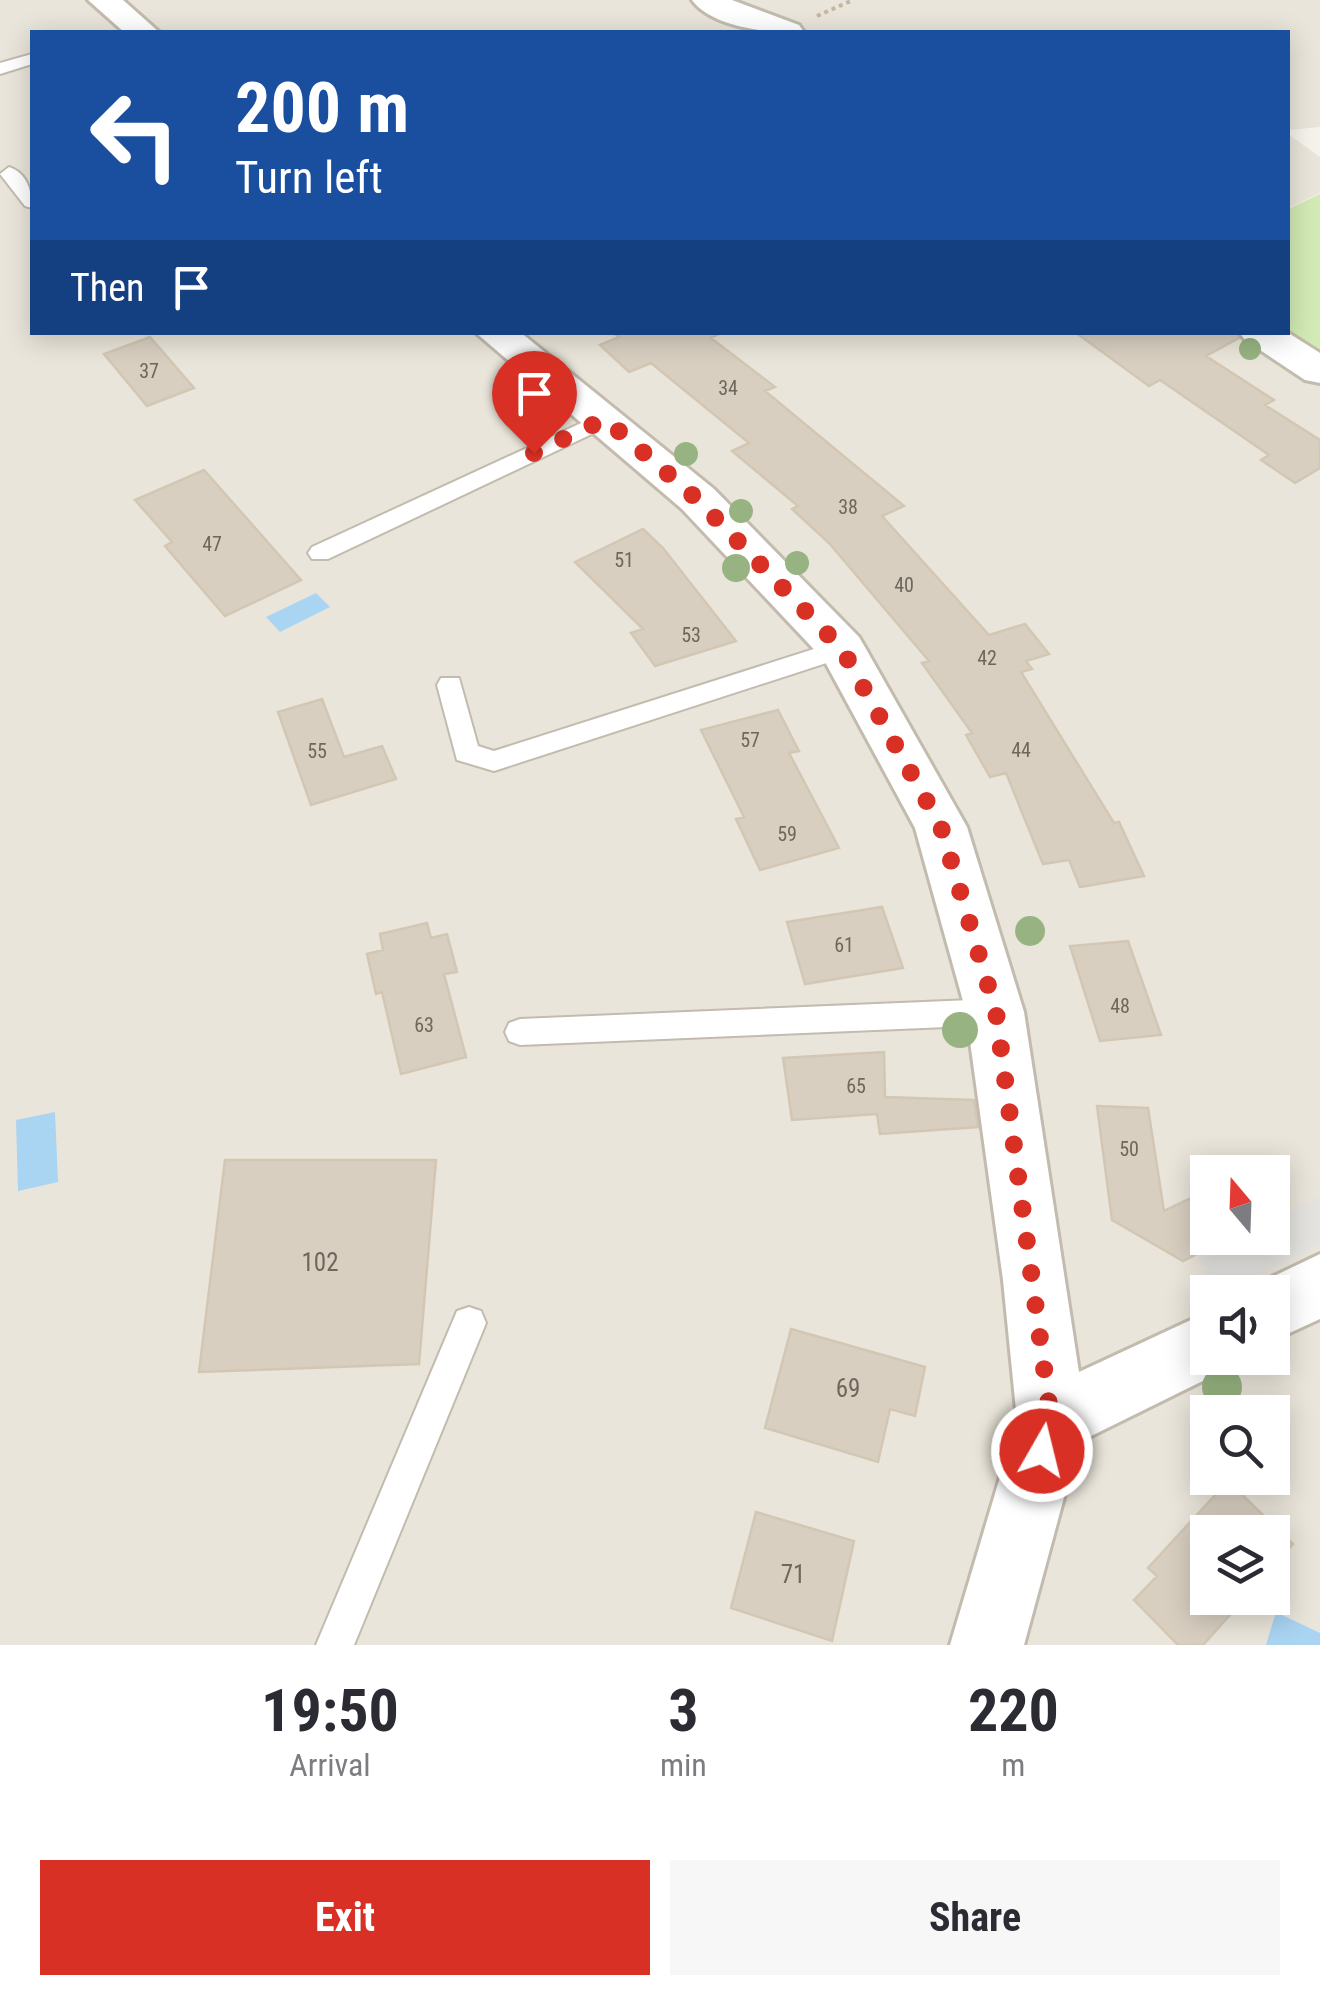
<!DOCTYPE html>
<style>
body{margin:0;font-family:"Roboto Condensed",sans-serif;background:#f7f7f7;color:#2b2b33;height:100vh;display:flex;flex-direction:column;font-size:38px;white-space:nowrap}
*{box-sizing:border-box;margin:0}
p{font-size:32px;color:#7c7c81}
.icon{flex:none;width:55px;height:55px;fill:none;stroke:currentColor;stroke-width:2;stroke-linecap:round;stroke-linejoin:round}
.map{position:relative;height:1645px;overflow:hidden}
.panel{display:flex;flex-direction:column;background:#fff;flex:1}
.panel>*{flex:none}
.top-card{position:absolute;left:30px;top:30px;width:1260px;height:305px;border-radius:0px;box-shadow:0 5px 25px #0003;background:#1a4fa0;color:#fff;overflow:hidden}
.needle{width:65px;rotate:341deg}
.fabs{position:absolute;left:1190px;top:1155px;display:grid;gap:20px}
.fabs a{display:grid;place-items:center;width:100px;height:100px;border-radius:0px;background:#fff;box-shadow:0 5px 25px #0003;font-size:50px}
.pin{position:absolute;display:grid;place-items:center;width:85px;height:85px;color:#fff;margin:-102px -42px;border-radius:50% 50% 50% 0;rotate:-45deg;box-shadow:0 0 10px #0007}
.pin .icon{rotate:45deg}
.me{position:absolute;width:110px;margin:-55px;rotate:8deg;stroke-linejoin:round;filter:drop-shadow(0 0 8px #0008)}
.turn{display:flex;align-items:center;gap:35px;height:210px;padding:0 40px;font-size:45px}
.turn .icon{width:130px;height:130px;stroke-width:2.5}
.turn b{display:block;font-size:70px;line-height:85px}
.then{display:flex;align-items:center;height:95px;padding:0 40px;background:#0003;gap:20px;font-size:38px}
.eta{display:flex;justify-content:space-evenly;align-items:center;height:170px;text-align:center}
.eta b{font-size:60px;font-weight:700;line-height:70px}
.button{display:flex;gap:20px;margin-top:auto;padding:20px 40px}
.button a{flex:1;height:115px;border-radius:0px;background:#d93025;color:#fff;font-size:40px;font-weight:700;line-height:115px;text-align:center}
.button a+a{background:#f7f7f7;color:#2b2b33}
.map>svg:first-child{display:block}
.residential{fill:#eae5da;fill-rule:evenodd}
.green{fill:#d2eab5}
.parking{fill:#e5e3e0}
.water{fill:#a9d4f2}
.building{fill:#d8cfc1;stroke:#d3c7b4;stroke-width:2.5}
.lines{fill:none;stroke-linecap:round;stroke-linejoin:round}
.service-casing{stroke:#c2bbae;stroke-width:4}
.minor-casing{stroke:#c2bbae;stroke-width:6}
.path{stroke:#c4b79f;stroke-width:4;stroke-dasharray:4 4;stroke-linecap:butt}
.service{fill:#fff;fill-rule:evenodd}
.minor{fill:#fff;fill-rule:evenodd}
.tree{fill:#97b381}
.route{stroke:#d93025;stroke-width:18;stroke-dasharray:0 32.4}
.labels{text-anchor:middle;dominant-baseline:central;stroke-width:10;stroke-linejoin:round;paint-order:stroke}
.number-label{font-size:20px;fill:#6e675b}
.near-number-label{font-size:25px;fill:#6e675b}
</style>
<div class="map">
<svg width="1320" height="1645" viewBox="0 0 1320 1645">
<rect width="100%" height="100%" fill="#f6f3ec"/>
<path class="residential" d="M0,0H1320V127L1288,130V32H32V332H1247L1320,378V1645H0ZM1208,1172H1272V1238H1208ZM1208,1292H1272V1358H1208ZM1208,1412H1272V1478H1208ZM1208,1532H1272V1598H1208Z
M1288,134L1320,157V193L1288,208Z"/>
<path class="green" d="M1320,194V357L1288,332V209Z"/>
<path class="parking" d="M1320,1196V1245L1222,1292L1197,1258L1238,1238H1272L1273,1220Z"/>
<path class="water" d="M316,593L330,607L280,632L266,617Z
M55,1112L58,1182L18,1191L16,1120Z
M1276,1612L1320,1633V1645H1266Z"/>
<path class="building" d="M613,332H723L711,338L775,387L765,391L904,506L882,516L989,635L1025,624L1049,654L1026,661L1032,669L1021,672L1114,823L1119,822L1144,876L1080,887L1069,860L1043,864L1006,773L990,777L966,735L972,733L922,663L929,661L829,543L792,509L798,506L732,451L749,443L651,363L629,372L600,345L619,337Z
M1075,332H1236L1239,338L1206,356L1274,400L1265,405L1320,440V468L1295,483L1261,460L1269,455L1160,380L1149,386Z
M150,337L194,388L147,406L104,354Z
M204,470L301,580L225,616L165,546L172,542L135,500Z
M643,529L663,548L736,641L655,666L631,633L643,629L575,562Z
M322,699L344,757L382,746L396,779L311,805L278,712Z
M778,710L799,751L789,753L839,848L760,870L736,819L744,817L701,730Z
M882,907L903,968L805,984L787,922Z
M427,923L431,938L447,934L457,972L444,974L466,1057L401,1074L382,992L376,994L367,954L383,950L380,934Z
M1128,941L1161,1035L1100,1041L1070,946Z
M884,1052L885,1097L974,1100L978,1127L880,1134L877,1114L792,1120L783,1058Z
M1097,1106L1148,1108L1164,1211L1208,1190V1238H1228L1183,1261L1112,1220Z
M225,1160H436L419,1364L199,1372Z
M791,1329L925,1367L915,1416L890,1409L878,1462L765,1428Z
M1228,1481L1293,1544L1272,1567V1532H1208V1598H1245L1203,1645H1178L1134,1600L1157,1576L1148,1568Z
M756,1512L854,1541L832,1641L731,1608Z"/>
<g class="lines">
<defs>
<path id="service" d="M32,54V64L0,74V63Z
M9,167C27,173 32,191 32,208L25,206L0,174Z
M605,412L613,414L616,419L613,424L328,559H312L308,553L312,547Z
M842,640L851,643L855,649L851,655L494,771L457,760L437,685L441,678H459L478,746L494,751Z
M995,999L1006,1003L1010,1012L1006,1021L995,1025L520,1045L509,1041L505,1032L509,1023L520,1019Z
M469,1307L481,1311L486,1323L354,1645H316L457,1311Z"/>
<path id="minor" d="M88,0H123L159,32H124Z
M692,0H732L799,25L804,32C773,34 712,28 692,0Z
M475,332H520L714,489L859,637L866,649L967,827L1024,1012L1079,1372L1208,1312V1358H1235L1231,1367L1079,1442L1024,1645H950L1017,1420L1003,1280L966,1012L915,828L824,660L682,509Z
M1239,332H1287L1320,353V383L1305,380L1245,340Z
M1320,1254V1319L1272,1341V1292H1247L1249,1288Z"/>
</defs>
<use href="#service" class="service-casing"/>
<use href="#minor" class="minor-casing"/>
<path class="path" d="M817,16L853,0"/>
<use href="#service" class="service"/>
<use href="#minor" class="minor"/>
</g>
<g class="tree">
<circle cx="1250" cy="349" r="11"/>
<circle cx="686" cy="454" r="12"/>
<circle cx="741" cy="511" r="12"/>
<circle cx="797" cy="563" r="12"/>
<circle cx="736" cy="568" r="14"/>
<circle cx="1030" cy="931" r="15"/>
<circle cx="960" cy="1030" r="18"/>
<circle cx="1222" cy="1387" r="20"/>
</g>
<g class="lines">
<path class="route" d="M534,453L605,419L698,500L842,649L941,827L996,1012L1051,1420L1042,1451"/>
</g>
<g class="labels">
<g class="number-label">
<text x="149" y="371">37</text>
<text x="728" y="388">34</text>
<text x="848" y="507">38</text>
<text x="212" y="544">47</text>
<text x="624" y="560">51</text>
<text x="904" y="585">40</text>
<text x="691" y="635">53</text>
<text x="987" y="658">42</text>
<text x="750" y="740">57</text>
<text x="1021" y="750">44</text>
<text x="317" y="751">55</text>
<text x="787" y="834">59</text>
<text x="844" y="945">61</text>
<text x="1120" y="1006">48</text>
<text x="424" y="1025">63</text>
<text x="856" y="1086">65</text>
<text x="1129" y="1149">50</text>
</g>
<g class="near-number-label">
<text x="320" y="1262">102</text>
<text x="848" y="1388">69</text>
<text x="793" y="1574">71</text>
</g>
</g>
</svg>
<div class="fabs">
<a><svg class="needle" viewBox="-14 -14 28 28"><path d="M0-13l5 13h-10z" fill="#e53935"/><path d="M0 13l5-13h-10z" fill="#7c7c81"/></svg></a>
<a><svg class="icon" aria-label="sound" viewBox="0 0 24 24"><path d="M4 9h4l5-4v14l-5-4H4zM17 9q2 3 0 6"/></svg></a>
<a><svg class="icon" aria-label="search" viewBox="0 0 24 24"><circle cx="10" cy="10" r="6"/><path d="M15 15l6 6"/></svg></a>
<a><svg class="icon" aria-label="layers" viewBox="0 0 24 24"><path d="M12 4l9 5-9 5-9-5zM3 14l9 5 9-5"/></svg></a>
</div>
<div class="pin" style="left:534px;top:453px;background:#d93025"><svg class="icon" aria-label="arrive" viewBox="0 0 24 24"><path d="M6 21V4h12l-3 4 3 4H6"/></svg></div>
<svg class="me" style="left:1042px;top:1451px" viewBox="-20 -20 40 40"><circle r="17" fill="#d93025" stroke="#fff" stroke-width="3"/><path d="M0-11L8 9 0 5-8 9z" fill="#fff"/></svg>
<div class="top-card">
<div class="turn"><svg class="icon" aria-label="left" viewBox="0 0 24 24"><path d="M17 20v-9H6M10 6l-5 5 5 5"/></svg><div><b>200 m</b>Turn left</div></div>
<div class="then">Then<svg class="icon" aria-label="arrive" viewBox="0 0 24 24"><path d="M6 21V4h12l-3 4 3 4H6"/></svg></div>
</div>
</div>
<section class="panel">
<div class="eta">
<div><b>19:50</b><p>Arrival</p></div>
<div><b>3</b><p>min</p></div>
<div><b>220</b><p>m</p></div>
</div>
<div class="button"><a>Exit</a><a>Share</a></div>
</section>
